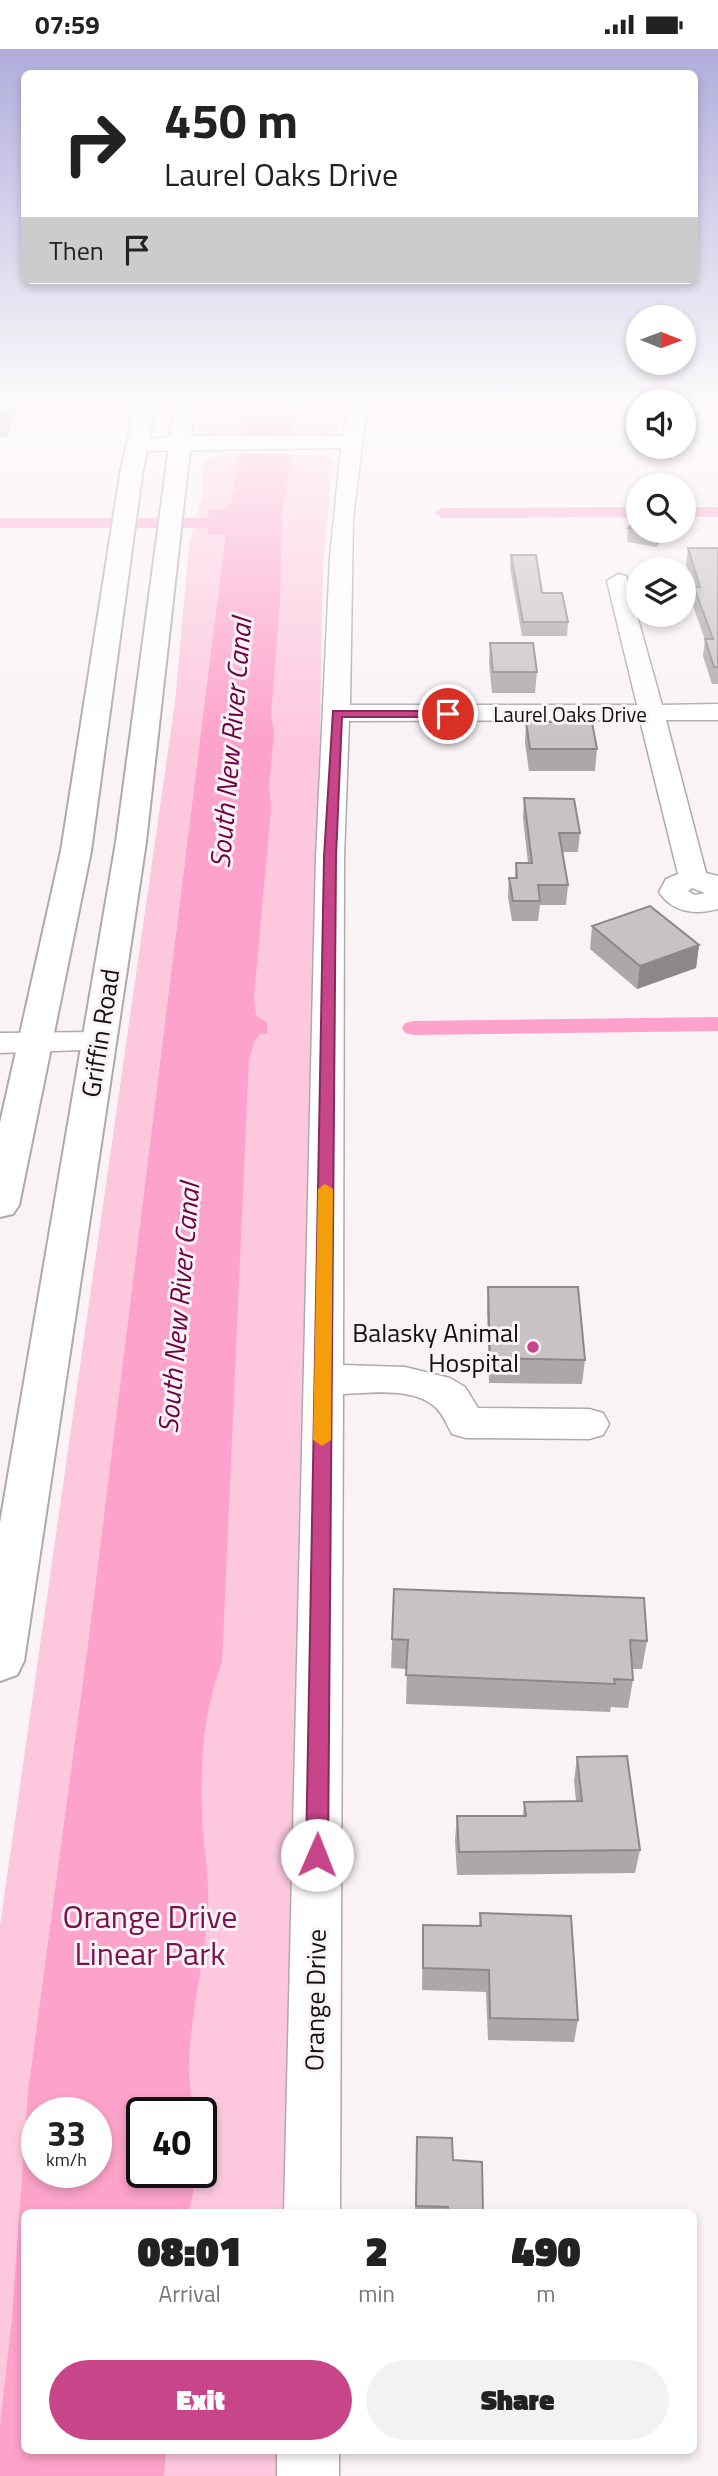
<!DOCTYPE html>
<style>
body{margin:0;font-family:"Titillium Web",sans-serif;background:#f2f2f2;color:#222;height:100vh;display:flex;flex-direction:column;font-size:26px;white-space:nowrap}
*{box-sizing:border-box;margin:0}
p{font-size:23px;color:#767676}
.icon{flex:none;width:38px;height:38px;fill:none;stroke:currentColor;stroke-width:2;stroke-linecap:round;stroke-linejoin:round}
.map{position:relative;flex:1;overflow:hidden}
.side{position:absolute;left:21px;top:2160px;width:676px;height:245px;display:flex;flex-direction:column;background:#fff;border-radius:10px;box-shadow:0 4px 10px #0003}
.side>*{flex:none}
.hud{position:absolute;left:21px;top:21px;width:677px;height:214px;border-radius:10px;box-shadow:0 4px 10px #0003;background:#fff;color:#222;overflow:hidden}
.needle{width:46px;rotate:91deg}
.buttons{position:absolute;left:626px;top:256px;display:grid;gap:14px}
.buttons a{display:grid;place-items:center;width:70px;height:70px;border-radius:50%;background:#fff;box-shadow:0 4px 10px #0003;font-size:35px}
.speed{position:absolute;left:21px;top:2048px;display:flex;gap:14px;font-size:35px;font-weight:700;text-align:center}
.speed>*{display:grid;place-content:center;width:91px;height:91px;border-radius:50%;background:#fff;box-shadow:0 4px 10px #0003;line-height:1}
.speed small{font-size:18px;font-weight:400}
.speed .limit{border:4px solid #111;border-radius:10px;background:#fff;color:#111}
.pin{position:absolute;display:grid;place-items:center;width:60px;height:60px;color:#fff;margin:-30px;border:4px solid #fff;border-radius:50%;box-shadow:0 2px 7px #0007}
.me{position:absolute;width:77px;margin:-38px;rotate:1deg;stroke-linejoin:round;filter:drop-shadow(0 0 5px #0008)}
.turn{display:flex;align-items:center;gap:24px;height:147px;padding:0 28px;font-size:32px}
.turn .icon{width:91px;height:91px;stroke-width:2.5}
.turn b{display:block;font-size:49px;line-height:60px}
.then{display:flex;align-items:center;height:66px;padding:0 28px;background:#0003;gap:14px;font-size:26px}
.eta{display:flex;justify-content:space-evenly;align-items:center;height:119px;text-align:center}
.eta b{font-size:42px;font-weight:800;line-height:49px}
.button{display:flex;gap:14px;margin-top:auto;padding:14px 28px}
.button a{flex:1;height:80px;border-radius:42px;background:#c9458a;color:#fff;font-size:28px;font-weight:800;line-height:80px;text-align:center}
.button a+a{background:#f2f2f2;color:#222}
.status{display:flex;justify-content:space-between;align-items:center;height:49px;padding:0 35px;background:#fff;direction:ltr}
.status svg{height:19px;fill:currentColor}
.map>svg:first-child{display:block}
.green{fill:#fdc8de;fill-rule:evenodd}
.water{fill:#fda2ca;fill-rule:evenodd}
.lines{fill:none;stroke-linecap:round;stroke-linejoin:round}
.canal{fill:#fda2ca;fill-rule:evenodd}
.minor-casing{stroke:#afa9ac;stroke-width:3}
.major-casing{stroke:#afa9ac;stroke-width:4}
.minor{fill:#fff;fill-rule:evenodd}
.major{fill:#fff;fill-rule:evenodd}
.wall{fill:#aca7a9}
.shaded-wall{fill:#8c8889}
.building{fill:#c8c2c4;stroke:#8c8889;stroke-width:2}
.route{fill:#c9458a;stroke:#832d5a;stroke-width:2}
.slow{fill:#f59e0b}
.poi-dot{fill:#c9458a;stroke:#faf3f6;stroke-width:2.5}
.labels{text-anchor:middle;dominant-baseline:central;stroke-width:6;stroke-linejoin:round;paint-order:stroke}
.far-street-label{font-size:21px;fill:#141112;stroke:#faf3f6}
.street-label{font-size:26px;fill:#141112;stroke:#faf3f6}
.poi-label{font-size:26px;fill:#141112;stroke:#faf3f6;text-anchor:end}
.water-label{font-size:28px;font-style:italic;fill:#700045;stroke:#faf3f6}
.near-park-label{font-size:32px;fill:#7c124f;stroke:#faf3f6}
</style>
<div class="status"><b>07:59</b><svg viewBox="0 0 49 12"><path d="M0 12V9h3v3zM5 12V6h3v6zM10 12V3h3v9zM15 12V0h3v12zM26 1h20v11H26zM47 4h2v5h-2z"/></svg></div>
<div class="map">
<svg width="718" height="2427" viewBox="0 0 718 2427">
<rect width="100%" height="100%" fill="#faf3f6"/>
<path class="green" d="M201,354H345L338,382L323,387H224L208,385L197,380Z
M227,405L318,406L329,408L333,414L323,517L293,2163H24V2401H288L287,2427H0V1876L175,653L189,496L202,447L203,415L210,408ZM37,2063H96V2123H37ZM142,2063H201V2123H142Z"/>
<path class="water" d="M241,354H293L292,386H243Z
M239,405H292L282,464L280,554L271,665L274,684L269,737L271,760L254,948L256,967L267,973V985H260L255,992L249,1009L222,1614C203,1661 200,1716 202,1766C203,1798 210,1831 208,1862C204,1928 179,1998 194,2063H142V2123H197L189,2163H24V2401H166L164,2427H0V2377L12,2269L28,2043L89,1588L225,490L224,485H208L209,460H225L231,455ZM37,2063H96V2123H37Z"/>
<g class="lines">
<path class="canal" d="M639,458V468L442,469L434,464L442,459Z
M684,458H718V468H684Z
M0,469H246L254,474L246,479H0Z
M718,968V982L414,986L405,984L402,979L405,974L414,972Z"/>
<defs>
<path id="minor" d="M349,354H367L353,470L350,656H637L607,532L618,525L626,527L662,656L718,655V671H666L706,824L718,827V860C695,866 673,864 659,843L666,830L678,825L640,671L349,672L344,808L343,1316L405,1318L450,1329L465,1338L478,1359L589,1360L603,1364L609,1375L603,1386L589,1390L466,1389L452,1385C447,1376 442,1363 434,1357C412,1338 369,1344 343,1345L340,2163H284L316,808L330,508L341,399L138,402L128,396C139,382 314,387 343,387ZM692,839L705,844L695,846L688,842Z
M524,354H639V361L533,360Z
M684,354H718V360L684,361Z
M99,983L110,986L115,993L110,1000L0,1004V984Z
M277,2401H339V2427H277Z"/>
<path id="major" d="M136,354H156L142,426L91,802L19,1156L13,1165L0,1168V1074L61,802L120,426Z
M175,354H195L146,793L24,1612L17,1626L0,1632V1474L116,793Z"/>
</defs>
<use href="#minor" class="minor-casing"/>
<use href="#major" class="major-casing"/>
<use href="#minor" class="minor"/>
<use href="#major" class="major"/>
</g>
<path class="wall" d="M0,354L16,363L7,388H0Z
M628,479L639,481H670L656,498L627,493Z
M688,499H718V635H712L703,607L705,591L692,554L694,540L686,515Z
M511,506L542,544L568,573L567,587H522L510,519Z
M490,594L537,623L535,644H492L489,614Z
M526,673L597,700L595,722H529L525,694Z
M524,749L580,784L578,803H563L568,836L566,856H540L538,872H512L508,848L509,829H515L516,814H528L523,769Z
M592,877L699,896L696,919L637,940L590,900Z
M488,1238L585,1311L582,1335L489,1334L487,1262Z
M394,1540L647,1592L642,1620H632L633,1631L628,1659L611,1658L610,1663L406,1655L407,1620L391,1619Z
M577,1708L640,1801L635,1824L457,1826L455,1791L457,1767H523L524,1753L576,1752L574,1732Z
M480,1864L578,1971L574,1993L488,1991L486,1943L422,1941L423,1876L479,1877Z
M417,2088L453,2111L483,2163H415Z"/>
<path class="shaded-wall" d="M8,354H14L16,363L7,388L4,365Z
M660,481H670L656,498L657,484Z
M699,896L696,919L637,940L640,917Z"/>
<path class="building" d="M0,354H8L4,365H0Z
M639,468V481L628,479Z
M640,481H660L657,484Z
M688,499H718V618H714L705,590H713L694,538H700Z
M511,506H536L542,544H562L568,573H523Z
M490,594H533L537,623H493Z
M526,673H592L597,700H530Z
M524,749L574,750L580,784H559L568,836H538L540,852H513L509,829H517L516,814H532Z
M650,857L699,896L640,917L592,877Z
M488,1238H578L585,1311L490,1309Z
M394,1540L644,1549L647,1592L630,1591L633,1631L614,1630L615,1635L406,1626L408,1591L392,1590Z
M627,1707L640,1801L459,1803L457,1767H526L524,1753L582,1752L577,1708Z
M480,1864L571,1867L578,1971L490,1969L489,1921L423,1919V1876L481,1877Z
M417,2088L452,2089L453,2111L482,2113L483,2163H448V2158L416,2157Z"/>
<linearGradient id="sky" x2="0" y2="1"><stop stop-color="#b0addc"/><stop offset="0.51" stop-color="#fdfafb"/><stop offset="1" stop-color="#fdfafb" stop-opacity="0"/></linearGradient>
<rect width="718" height="694" fill="url(#sky)"/>
<path class="route" d="M333,662H448L454,665L448,668H342L336,808L328,1806L325,1813L317,1815L310,1813L306,1806L324,808Z"/>
<path class="slow" d="M325,1135L333,1140L331,1391L322,1397L313,1391L318,1140Z"/>
<circle class="poi-dot" cx="533" cy="1298" r="7"/>
<g class="labels">
<g class="far-street-label">
<text x="570" y="665">Laurel Oaks Drive</text>
</g>
<g class="street-label">
<text transform="translate(100 984) rotate(-81)">Griffin Road</text>
<text transform="translate(315 1951) rotate(-89)">Orange Drive</text>
</g>
<g class="poi-label">
<text x="519" y="1283">Balasky Animal<tspan x="519" dy="30">Hospital</tspan></text>
</g>
<g class="water-label">
<text transform="translate(230 694) rotate(-85)">South New River Canal</text>
<text transform="translate(178 1259) rotate(-85)">South New River Canal</text>
</g>
<g class="near-park-label">
<text x="150" y="1867">Orange Drive<tspan x="150" dy="37">Linear Park</tspan></text>
</g>
</g>
</svg>
<div class="buttons">
<a><svg class="needle" viewBox="-14 -14 28 28"><path d="M0-13l5 13h-10z" fill="#e53935"/><path d="M0 13l5-13h-10z" fill="#767676"/></svg></a>
<a><svg class="icon" aria-label="sound" viewBox="0 0 24 24"><path d="M4 9h4l5-4v14l-5-4H4zM17 9q2 3 0 6"/></svg></a>
<a><svg class="icon" aria-label="search" viewBox="0 0 24 24"><circle cx="10" cy="10" r="6"/><path d="M15 15l6 6"/></svg></a>
<a><svg class="icon" aria-label="layers" viewBox="0 0 24 24"><path d="M12 4l9 5-9 5-9-5zM3 14l9 5 9-5"/></svg></a>
</div>
<div class="speed"><div>33<small>km/h</small></div><div class="limit">40</div></div>
<div class="pin" style="left:448px;top:665px;background:#d93025"><svg class="icon" aria-label="arrive" viewBox="0 0 24 24"><path d="M6 21V4h12l-3 4 3 4H6"/></svg></div>
<svg class="me" style="left:317px;top:1806px" viewBox="-20 -20 40 40"><circle r="19" fill="#fff"/><path d="M0-13L10 11 0 6-10 11z" fill="#c9458a"/></svg>
<div class="hud">
<div class="turn"><svg class="icon" aria-label="right" viewBox="0 0 24 24"><path d="M7 20v-9h11M14 6l5 5-5 5"/></svg><div><b>450 m</b>Laurel Oaks Drive</div></div>
<div class="then">Then<svg class="icon" aria-label="arrive" viewBox="0 0 24 24"><path d="M6 21V4h12l-3 4 3 4H6"/></svg></div>
</div>
<section class="side">
<div class="eta">
<div><b>08:01</b><p>Arrival</p></div>
<div><b>2</b><p>min</p></div>
<div><b>490</b><p>m</p></div>
</div>
<div class="button"><a>Exit</a><a>Share</a></div>
</section>
</div>
